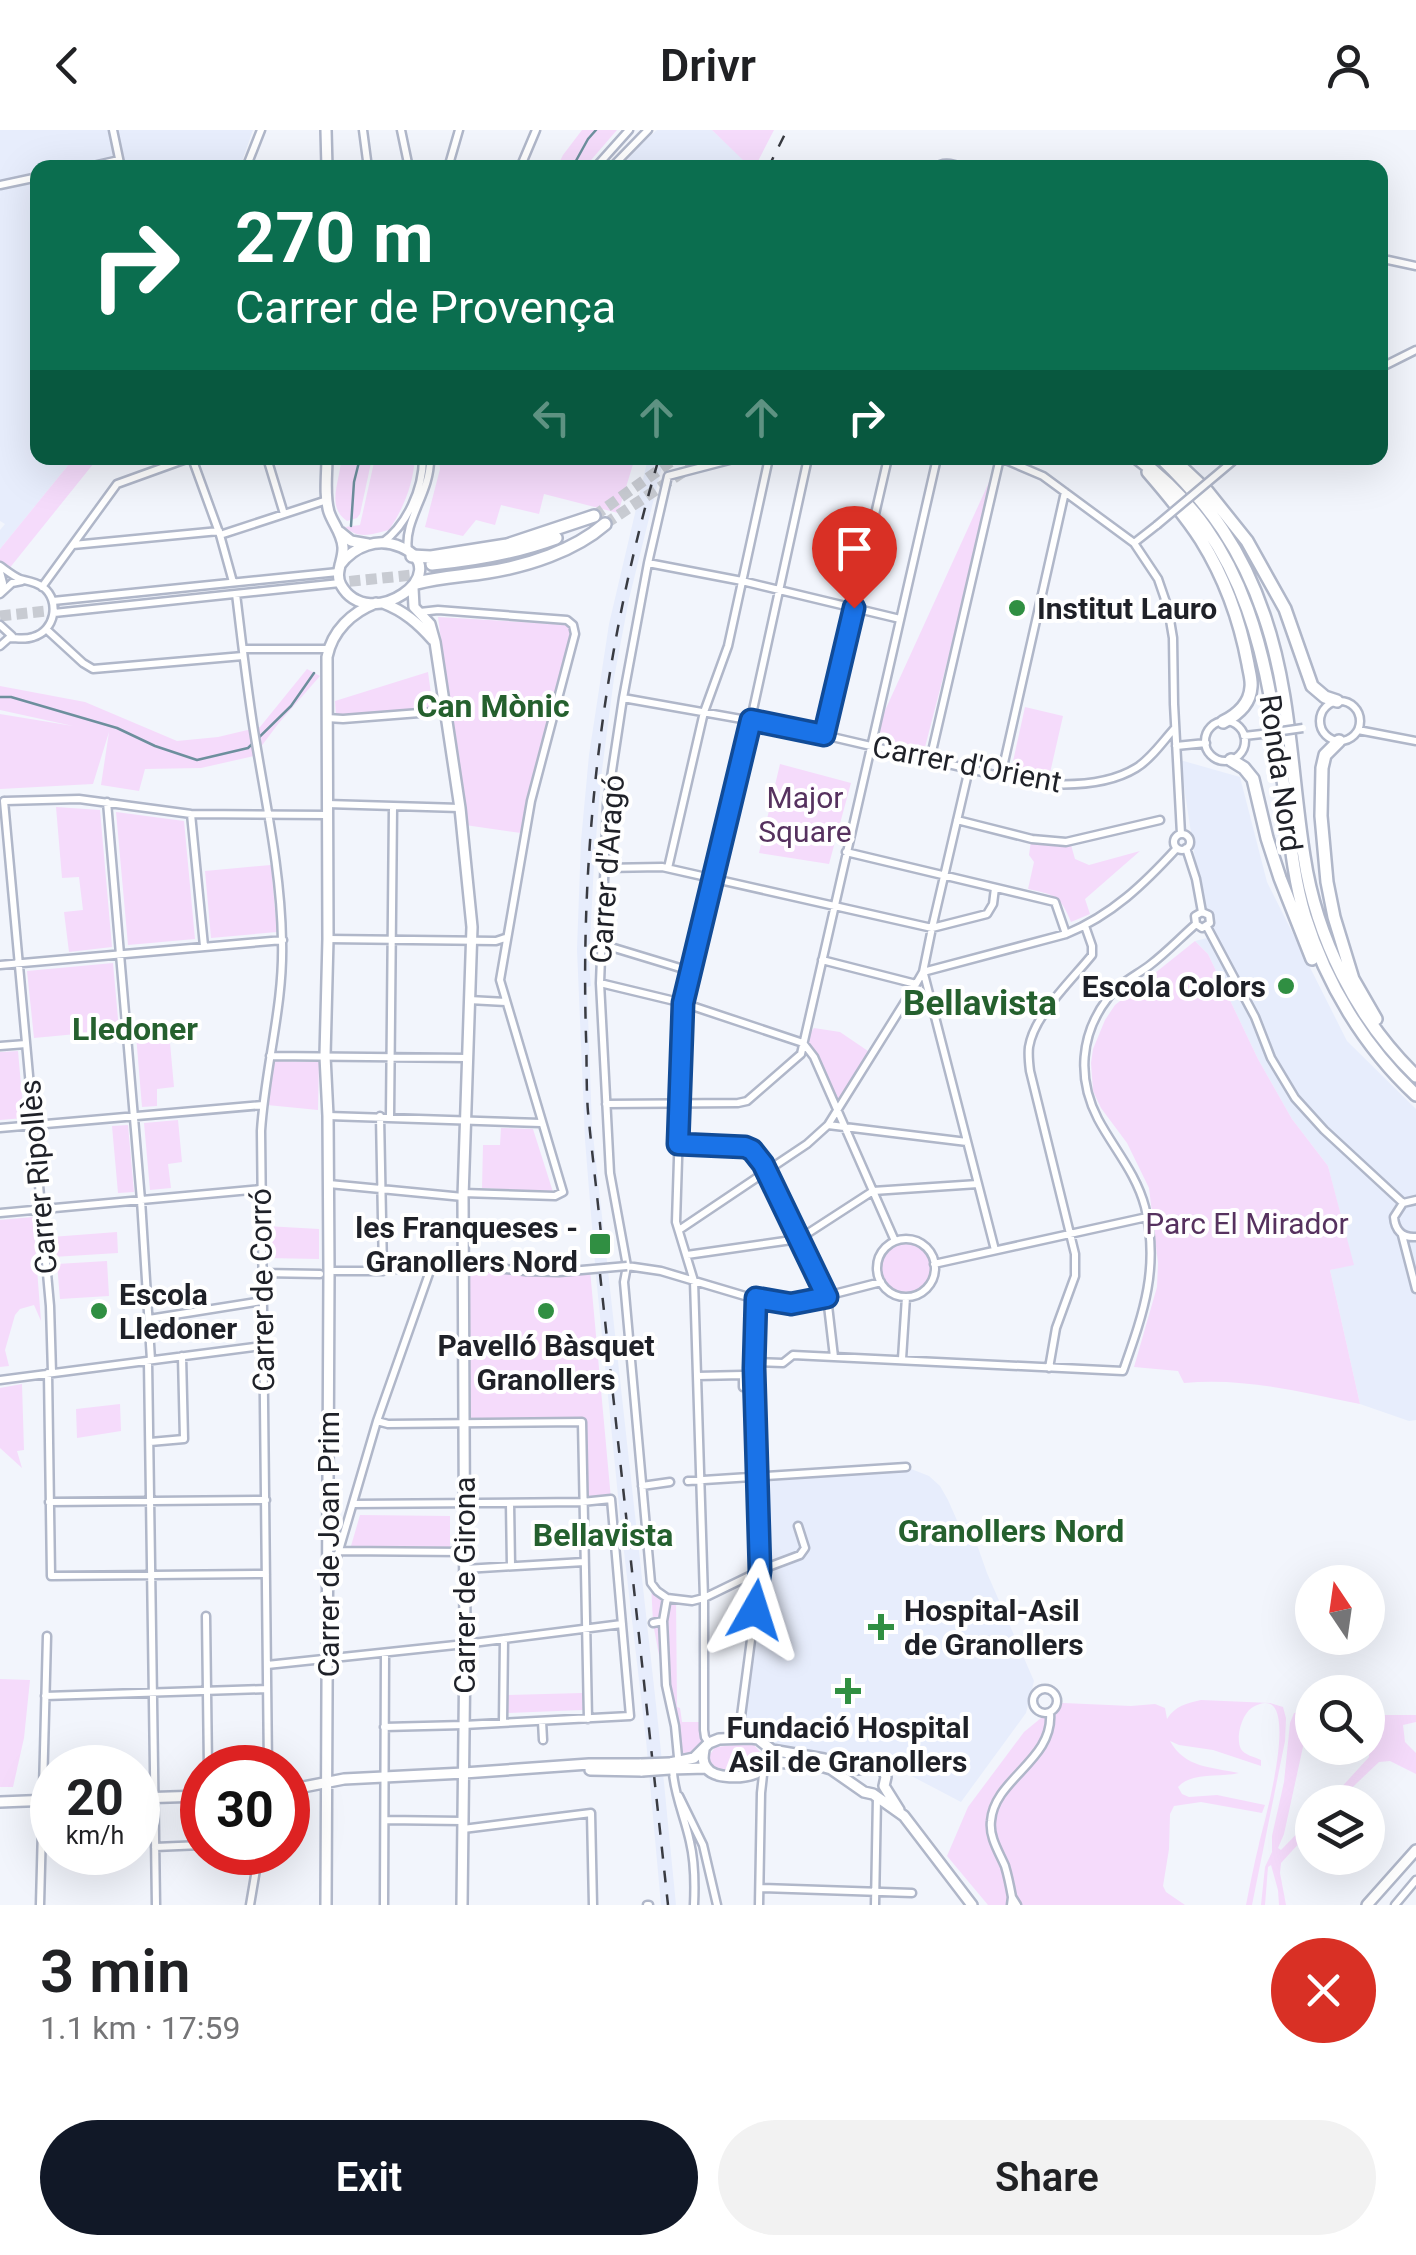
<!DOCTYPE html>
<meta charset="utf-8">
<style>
body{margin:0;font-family:Roboto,sans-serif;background:#f2f2f2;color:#202124;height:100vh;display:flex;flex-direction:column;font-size:38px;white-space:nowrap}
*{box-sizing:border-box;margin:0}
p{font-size:32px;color:#757577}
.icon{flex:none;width:55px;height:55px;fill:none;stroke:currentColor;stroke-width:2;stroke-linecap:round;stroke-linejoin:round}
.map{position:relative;height:1775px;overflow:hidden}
.side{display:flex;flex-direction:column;background:#fff;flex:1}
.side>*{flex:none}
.top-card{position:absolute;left:30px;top:30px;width:1358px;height:305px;border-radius:20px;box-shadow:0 10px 40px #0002;background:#0b6e4f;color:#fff;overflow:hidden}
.needle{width:65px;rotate:347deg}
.fabs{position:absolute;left:1295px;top:1435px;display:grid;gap:20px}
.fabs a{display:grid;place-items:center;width:90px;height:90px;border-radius:50%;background:#fff;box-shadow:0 10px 40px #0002;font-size:50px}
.speed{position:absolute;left:30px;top:1615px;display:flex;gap:20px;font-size:50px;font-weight:700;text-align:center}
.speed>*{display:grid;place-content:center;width:130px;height:130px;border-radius:50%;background:#fff;box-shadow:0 10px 40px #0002;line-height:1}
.speed small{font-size:25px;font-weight:400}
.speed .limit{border:15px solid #d22;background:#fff;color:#111}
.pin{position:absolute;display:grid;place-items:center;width:85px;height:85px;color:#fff;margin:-102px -42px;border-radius:50% 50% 50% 0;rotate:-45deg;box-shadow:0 0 10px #0007}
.pin .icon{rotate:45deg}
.me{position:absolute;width:110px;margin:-55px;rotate:6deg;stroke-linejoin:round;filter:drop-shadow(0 0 8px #0008)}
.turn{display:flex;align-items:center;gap:35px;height:210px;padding:0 40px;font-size:45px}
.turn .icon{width:130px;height:130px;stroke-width:2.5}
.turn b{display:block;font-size:70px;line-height:85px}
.lanes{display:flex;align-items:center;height:95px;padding:0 40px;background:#0003;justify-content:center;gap:50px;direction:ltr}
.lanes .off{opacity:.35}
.round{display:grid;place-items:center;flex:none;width:105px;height:105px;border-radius:52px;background:#f2f2f2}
.head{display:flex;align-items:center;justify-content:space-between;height:170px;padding:0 40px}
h1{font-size:60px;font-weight:600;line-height:75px}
.primary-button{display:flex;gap:20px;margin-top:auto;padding:20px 40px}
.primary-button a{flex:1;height:115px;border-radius:60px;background:#111827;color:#fff;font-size:40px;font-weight:600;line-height:115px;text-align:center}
.primary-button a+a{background:#f2f2f2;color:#202124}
header{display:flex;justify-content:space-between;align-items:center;height:130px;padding:0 40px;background:#fff;font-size:45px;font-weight:600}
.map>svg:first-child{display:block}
.built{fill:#e7edfc}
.green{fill:#f5dbfb}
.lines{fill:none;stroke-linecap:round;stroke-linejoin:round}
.stream{stroke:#6d8f9d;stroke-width:2.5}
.highway-tunnel{stroke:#c8cbd2;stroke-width:11;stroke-dasharray:11 5.5;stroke-linecap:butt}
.street-casing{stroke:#b0b7c9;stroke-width:11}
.secondary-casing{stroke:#b0b7c9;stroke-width:14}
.highway-casing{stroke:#b0b7c9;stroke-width:16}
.street{stroke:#fff;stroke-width:6}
.secondary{stroke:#fff;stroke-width:9}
.highway{stroke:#fff;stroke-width:11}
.rail{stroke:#393b42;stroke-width:2.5;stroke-dasharray:12 12;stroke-linecap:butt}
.street-bridge-casing{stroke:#b0b7c9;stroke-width:11;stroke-linecap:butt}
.secondary-bridge-casing{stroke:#b0b7c9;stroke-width:14;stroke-linecap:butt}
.street-bridge{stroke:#fff;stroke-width:6}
.secondary-bridge{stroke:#fff;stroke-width:9}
.route-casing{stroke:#114b97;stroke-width:25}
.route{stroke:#1a73e8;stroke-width:18}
.poi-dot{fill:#308f42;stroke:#fff;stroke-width:4}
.labels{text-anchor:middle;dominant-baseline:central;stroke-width:8;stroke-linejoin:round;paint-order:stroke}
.poi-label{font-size:30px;font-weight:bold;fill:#1f2128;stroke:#fff;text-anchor:start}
.street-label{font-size:30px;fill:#1f2128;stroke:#fff}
.park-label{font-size:30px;fill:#56325f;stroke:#fff}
.neighbourhood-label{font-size:32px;font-weight:bold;fill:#25602e;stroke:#fff}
.quarter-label{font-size:35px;font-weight:bold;fill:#25602e;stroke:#fff}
</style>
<header><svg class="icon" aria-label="back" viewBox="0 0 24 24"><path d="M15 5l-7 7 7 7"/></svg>Drivr<svg class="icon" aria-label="person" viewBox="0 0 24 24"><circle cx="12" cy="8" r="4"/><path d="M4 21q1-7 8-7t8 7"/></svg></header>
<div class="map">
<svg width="1416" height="1775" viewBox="0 0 1416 1775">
<rect width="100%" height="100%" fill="#f2f5fc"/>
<path class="built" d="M0,0H253L240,37L38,38V328H74L0,419V400L5,394L0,391Z
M657,0H712L746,32L743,38H619L643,12Z
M648,328H664L629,469L614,548L601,648L594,733L589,833L591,856L587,857L592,996L659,1602L676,1775H661L646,1610L621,1396L596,1146L585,1010L577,819L581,711L589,625L609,494Z
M1180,630L1240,647L1267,752L1347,911L1416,979V1290L1409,1291L1360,1274L1330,1140L1353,1134L1328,1036L1292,989L1258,929L1208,824L1195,811L1207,808Z
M906,1337L929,1346L940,1356L948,1370L959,1395L969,1392L987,1443L1034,1551L1026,1583L961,1672L881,1630L871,1629L850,1634L807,1620L778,1617L738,1596L760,1441L757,1346Z"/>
<path class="green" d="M582,0H617L585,37H557L563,25Z
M712,0H774L755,37L743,38L745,32Z
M74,328H98L0,450V419Z
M341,328H372L360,384L357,388L347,391C325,376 341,350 341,328Z
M375,328H415C413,354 404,378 389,400C372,404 359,410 345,397L360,395Z
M439,328H635L618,383L544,364L539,384L501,375L495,395L476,390L463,406L425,397L440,339Z
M1000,328L924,621L872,609Z
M438,487L570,495L571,503L521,703L465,695Z
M307,539L320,546L278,594L254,626L201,638L145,639L139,661L101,655L109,602L93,654L0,659V584L73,596L0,580V556L85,572L177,611L218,607L260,597Z
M428,542L433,578L336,585L335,571Z
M1025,577L1063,586L1050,643L1012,636Z
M780,634L851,653L829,734L759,723Z
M56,677L100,680L112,817L69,822L64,782L83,780L79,747L62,748Z
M116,682L184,691L195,809L128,815Z
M1031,711L1071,715L1075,729L1089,735L1140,721L1085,769L1090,784L1071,792C1060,765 1055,765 1028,759L1034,732L1029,725Z
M271,735L277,802L211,808L205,741Z
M1195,811L1208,824L1258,929L1292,989L1328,1036L1354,1135L1330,1140L1360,1274C1302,1262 1243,1247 1184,1253L1178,1241L1134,1237L1157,1157L1158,1133L1149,1058L1127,1013L1101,978L1093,961L1091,933L1093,919L1105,890L1115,875Z
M113,833L119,900L34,908L27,841Z
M814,898L840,902L868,921L840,975L816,928L803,913Z
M169,902L174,957L157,959V976L142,977L136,905Z
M18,921L24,988L0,990V922Z
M274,931L319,932L318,980L267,975Z
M178,990L182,1032L168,1034L171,1058L150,1060L144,993Z
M128,995L134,1062L118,1063L112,996Z
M501,998L533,999L553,1062L482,1058L483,1015H500Z
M33,1087L41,1191L34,1175L20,1179L15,1185L5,1220L9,1236L0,1237V1090Z
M266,1096L319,1099V1129L266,1128Z
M117,1102L118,1123L53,1127L51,1107Z
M877 1136a28 28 0 1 1 56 0a28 28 0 1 1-56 0Z
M107,1131L109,1166L60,1169L57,1134Z
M464,1135L525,1141L590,1140L611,1369L582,1372V1292L465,1293Z
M22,1254L24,1320L17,1321L22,1338L0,1318V1258Z
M120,1274L121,1301L77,1308L76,1279Z
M360,1385L450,1386V1417L351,1416Z
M651,1453L657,1461L676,1470L677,1577L680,1578L682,1592H703L701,1616L689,1627L675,1629V1611L653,1493Z
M0,1549L30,1550L24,1608L13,1657H0Z
M582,1563L583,1580L505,1583V1565Z
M1201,1570L1270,1573L1283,1577L1286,1588L1285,1611L1252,1775H1246C1250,1755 1254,1734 1259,1714C1262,1700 1307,1546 1253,1577C1242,1583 1235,1608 1241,1619C1244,1625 1255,1627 1261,1630V1636L1213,1620L1179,1615L1170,1611C1185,1638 1211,1637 1239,1643C1219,1648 1193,1641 1178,1657L1182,1664L1189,1667L1217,1665L1265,1675L1262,1683L1201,1672L1174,1676L1170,1684L1169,1719L1163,1756L1166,1762L1185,1775H988L947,1726L968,1677L1024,1602L1052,1579L1063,1573L1131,1576L1155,1574L1165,1578L1167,1589C1175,1576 1187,1573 1201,1570Z
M1304,1581L1312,1583V1596L1306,1603L1284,1704L1278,1718L1281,1720L1312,1688V1699L1281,1733L1280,1743L1286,1775H1279L1278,1760L1271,1735L1268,1737L1265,1775H1261L1265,1737L1272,1722V1706L1284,1652L1290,1593L1294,1583Z
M1368,1585H1416V1592L1403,1595L1405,1612L1416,1623V1644L1390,1631L1379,1632L1337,1672H1328L1369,1627V1620L1364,1618H1368Z
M746,1614L754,1615L761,1623L760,1631L755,1637L722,1640L711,1635L709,1626L715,1617Z"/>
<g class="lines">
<path class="stream" d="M572,38L588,9L596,0
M351,396L354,352L360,328
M0,567H11L117,598L155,616L197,630L248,618L291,576L314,543"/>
<path class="highway-tunnel" d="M594,386L676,328
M605,394L704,328
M333,453L433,443
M0,486L65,479"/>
<defs>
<path id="street" d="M113,0L121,38
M363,0L368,38
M401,0L409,38
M84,38L119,30
M246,38L261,0
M448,38L459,0
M520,38L536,0
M595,38L629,0
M611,38L648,0
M935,38C943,31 954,34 963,38
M1141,38H1152
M0,55L38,47
M1380,131L1388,130L1416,136
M1380,238L1416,220
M192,328L220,405L233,452
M267,328L284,384
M737,328L668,346L648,433L623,568L607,674L600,853L610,1043L627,1136L624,1152L651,1453L657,1461L667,1468L692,1471L704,1468L768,1437L800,1425L805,1418L798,1396
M1001,328L1043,346L1134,413L1158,449L1168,478L1173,508L1174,574L1181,704
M220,405L327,370
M382,413C407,395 423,359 423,328
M1134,413L1157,395
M73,415L219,401
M408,421C403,390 431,363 430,328
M648,433L742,451L900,489
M0,436C7,441 13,446 20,449C28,451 36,452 43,457C61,471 55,501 33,507C25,510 17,508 9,508L0,516
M0,442L3,453L2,460
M42,457L117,354L189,328
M0,464L12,453L22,451
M236,464C242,512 247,559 255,607C266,675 281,742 282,811C284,875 265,937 261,1001L268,1638
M53,471L338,442
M420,482L438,480L567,490L573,495L575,504L531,671L500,850L563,1062L555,1066L463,1063
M54,483L340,453
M0,495L12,506
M46,499L83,533L93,539L243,526
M243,519H328
M623,568L798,599L1025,652C1059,656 1105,657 1136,638C1151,629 1163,611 1175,598
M1320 591a20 20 0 1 1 40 0a20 20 0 1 1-40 0Z
M327,588L343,589L445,581
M1205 611a20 20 0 1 1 40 0a20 20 0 1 1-40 0Z
M1358,600L1416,611
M824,605L888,328
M1244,606L1262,604
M1176,616L1206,613
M930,630L1000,328
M1001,646L1065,362
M4,671L50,1176L52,1243
M5,671L79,669L191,684L327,685
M107,672L141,1070L151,1230
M327,674L460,678
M191,684L204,816
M957,690L1032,709L1066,712L1160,690
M1174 712a8 8 0 1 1 16 0a8 8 0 1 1-16 0Z
M1186,718L1196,749L1202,782
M846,722L1055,772L1066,804
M604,738L662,737L932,798L987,784L993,774L995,758
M668,738L704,582L728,516L769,328
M1196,794L1202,798L1210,793L1209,785L1202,782
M1207,797L1255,887L1271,928L1295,968L1324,1000L1403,1073
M328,809L496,811L505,808
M601,814L690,841
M822,830L916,854
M0,835L283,810
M923,842L1066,804C1112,785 1144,754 1177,718
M924,844L995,1120
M600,853L683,873L803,913
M469,870L506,872
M804,914L814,927L895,1111
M0,916L26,914
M270,926L467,928
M606,974L738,973L747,971L801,924L937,328
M328,986L541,993
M380,986L383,1141
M390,987L393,677
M828,995L967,1012
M0,998L263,975
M678,1015L745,1017L756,1024L766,1041L827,1167L834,1227
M329,1054L463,1067
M1416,1070L1403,1073L1394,1087C1395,1100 1402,1108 1416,1107
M0,1083L261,1059
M679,1100L807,1014L828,995L916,854L923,842L932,798L969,639
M1402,1105L1416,1159
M877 1138a29 29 0 1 1 58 0a29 29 0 1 1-58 0Z
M687,1125L799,1109L873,1061L978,1054
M934,1134L1147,1087
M627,1136L661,1141L755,1169L791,1175L881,1152
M334,1141H383L391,1139L449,1138L464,1135L525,1141
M262,1143L320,1144
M149,1189L262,1171
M902,1229L906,1167
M148,1231L156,1775
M754,1232L783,1233L793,1225L1123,1241C1143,1184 1160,1138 1145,1077C1136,1043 1114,1019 1098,989C1077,949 1080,904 1108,868C1118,854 1137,845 1150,835C1167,822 1180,808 1196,794L1195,786L1202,782
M1049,1238L1056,1198L1075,1146V1124L1030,941C1029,933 1028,925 1029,917C1034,885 1072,850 1092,825V816L1085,796
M48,1243L51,1446L266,1444
M697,1246L743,1245V1257H755
M0,1250L262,1216
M377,1291L388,1294L582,1292L588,1589
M150,1312L184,1309L182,1226
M688,1351L906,1337
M642,1356L670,1352
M49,1372L266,1370
M510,1373L511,1436
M353,1374L582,1372L611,1369L630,1586L464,1595L384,1597
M339,1421L465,1422
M465,1439L584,1432
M330,1451L377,1291L431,1138
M206,1486L208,1638
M663,1491L666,1555L675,1596L678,1627
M653,1493L663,1491L667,1468
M267,1535L465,1514L622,1494
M1033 1571a12 12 0 1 1 24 0a12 12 0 1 1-24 0Z
M45,1566L267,1559
M542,1591L543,1610
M503,1592L504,1509
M738,1609L760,1441L754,1239L755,1169
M709,1613L705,1607L704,1600V1468L694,1151L676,1092L683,873L751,589L808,328
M673,1643C675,1667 685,1688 690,1712C695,1733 695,1754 694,1775
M679,1666L703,1715L717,1775
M385,1690L463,1691
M463,1699L591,1683L593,1775
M155,1717L202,1715
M760,1758L912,1763
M1012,1767C1010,1756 1008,1746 1005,1736C999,1722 989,1707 991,1691C994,1649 1054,1630 1050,1583
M40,1775L47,1506
M250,1775L259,1722
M384,1775L385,1523
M647,1775H649
M759,1775L761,1663L764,1636
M875,1775L877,1667
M1011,1775L1012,1767L1017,1775
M1395,1775L1416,1750"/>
<path id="secondary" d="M326,0L327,38
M327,328C327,344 324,366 329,382C333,394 342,403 343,417C344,430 334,443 341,455C369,505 458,442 401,417C378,407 354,416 340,435
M340,402L351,411L368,414
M413,458L414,477L430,494L435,512L460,678L472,797L463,1067L465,1514L462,1775
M383,473C404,481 418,493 433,510
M704,1620C703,1626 702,1631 706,1637C714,1650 744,1648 756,1643C764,1639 763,1637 766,1629
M766,1632L814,1634L831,1639L864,1662L873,1664L904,1686L972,1775
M670,1633L694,1628L709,1613L719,1609L751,1608L758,1609L772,1620L824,1629L851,1639H859
M670,1639L706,1638
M859,1639L872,1634L883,1639L886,1647L884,1656L899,1680
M590,1640L642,1641
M288,1660L344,1649L464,1643L589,1634H641
M138,1668L202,1666
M0,1672L52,1670
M326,1775L329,1142L328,986L325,926L328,809L327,527C332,501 352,482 376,473
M1367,1775L1416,1720"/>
<path id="highway" d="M1137,328C1251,412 1268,534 1285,665C1290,705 1293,747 1305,786C1326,853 1364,917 1416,965
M1161,328C1210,375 1242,420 1264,485C1291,563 1291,645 1304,726C1316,807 1356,888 1416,946
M1172,328L1207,361L1247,411L1285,479L1312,556L1325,567L1337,571
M1148,342C1167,364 1185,385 1201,410C1224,447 1240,491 1248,534C1249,541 1252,550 1251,557C1250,574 1237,585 1223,592
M412,426L431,427L507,415L594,386
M432,434C475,430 515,423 556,408
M417,453C440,447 464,446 488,442C527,436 574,421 605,394
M1339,611L1325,625L1322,638L1321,686L1327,752L1334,787L1353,849L1376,889
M1231,630L1244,638L1253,649L1267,708L1280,748L1312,829"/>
</defs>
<use href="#street" class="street-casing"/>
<use href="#secondary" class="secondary-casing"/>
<use href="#highway" class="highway-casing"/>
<use href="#street" class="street"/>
<use href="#secondary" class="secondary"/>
<use href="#highway" class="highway"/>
<path class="rail" d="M768,38L787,0
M601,1104C597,1063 592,1023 588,982C586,957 587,932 586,906C580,712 604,514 659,328
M600,1144L668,1775"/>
<defs>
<path id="street-bridge" d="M1157,395L1233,331
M1262,604L1303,598
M525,1141L559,1142L627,1136"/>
<path id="secondary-bridge" d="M641,1634L670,1633
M642,1641L670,1639"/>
</defs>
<use href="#street-bridge" class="street-bridge-casing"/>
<use href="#secondary-bridge" class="secondary-bridge-casing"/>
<use href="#street-bridge" class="street-bridge"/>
<use href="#secondary-bridge" class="secondary-bridge"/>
</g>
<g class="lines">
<defs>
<path id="route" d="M755,1480L760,1441L754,1238L756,1168L791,1174L827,1167L763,1034L752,1020L745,1017L678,1014L683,873L751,590L824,605L854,478"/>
</defs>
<use href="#route" class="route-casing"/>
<use href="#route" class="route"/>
</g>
<g class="poi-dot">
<circle cx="1017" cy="478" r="10"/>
<circle cx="1286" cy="856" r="10"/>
<rect x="588" y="1102" width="24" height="24" rx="5"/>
<circle cx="99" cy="1181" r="10"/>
<circle cx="546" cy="1181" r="10"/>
<path d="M876 1482h10v10h10v10h-10v10h-10v-10h-10v-10h10z"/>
<path d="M843 1546h10v10h10v10h-10v10h-10v-10h-10v-10h10z"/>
</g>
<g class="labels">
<g class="poi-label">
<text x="1037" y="478">Institut Lauro</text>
<text x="1266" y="856" text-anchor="end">Escola Colors</text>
<text x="578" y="1097" text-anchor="end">les Franqueses -<tspan x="578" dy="34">Granollers Nord</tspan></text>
<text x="119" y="1164">Escola<tspan x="119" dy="34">Lledoner</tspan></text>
<text x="546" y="1215" text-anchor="middle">Pavelló Bàsquet<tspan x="546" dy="34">Granollers</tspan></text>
<text x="904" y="1480">Hospital-Asil<tspan x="904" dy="34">de Granollers</tspan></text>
<text x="848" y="1597" text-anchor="middle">Fundació Hospital<tspan x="848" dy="34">Asil de Granollers</tspan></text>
</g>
<g class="street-label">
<text transform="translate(967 634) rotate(11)">Carrer d'Orient</text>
<text transform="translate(1281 643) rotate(82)">Ronda Nord</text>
<text transform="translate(607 739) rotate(-86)">Carrer d'Aragó</text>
<text transform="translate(38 1047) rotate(-95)">Carrer Ripollès</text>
<text transform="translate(262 1160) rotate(-91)">Carrer de Corró</text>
<text transform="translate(328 1414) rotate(-90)">Carrer de Joan Prim</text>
<text transform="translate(464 1455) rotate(-90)">Carrer de Girona</text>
</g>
<g class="park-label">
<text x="805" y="667">Major<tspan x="805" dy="34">Square</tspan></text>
<text x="1247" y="1093">Parc El Mirador</text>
</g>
<g class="neighbourhood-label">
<text x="493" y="576">Can Mònic</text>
<text x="135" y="899">Lledoner</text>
<text x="1011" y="1401">Granollers Nord</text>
<text x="603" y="1405">Bellavista</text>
</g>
<g class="quarter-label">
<text x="980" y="873">Bellavista</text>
</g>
</g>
</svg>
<div class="fabs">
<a><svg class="needle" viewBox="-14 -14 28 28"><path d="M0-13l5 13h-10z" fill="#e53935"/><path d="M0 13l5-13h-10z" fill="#757577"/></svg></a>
<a><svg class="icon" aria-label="search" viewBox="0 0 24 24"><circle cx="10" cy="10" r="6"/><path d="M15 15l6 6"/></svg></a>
<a><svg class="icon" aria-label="layers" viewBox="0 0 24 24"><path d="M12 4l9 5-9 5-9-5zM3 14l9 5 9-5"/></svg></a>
</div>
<div class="speed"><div>20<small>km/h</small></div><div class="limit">30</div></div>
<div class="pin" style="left:854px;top:478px;background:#d93025"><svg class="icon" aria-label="arrive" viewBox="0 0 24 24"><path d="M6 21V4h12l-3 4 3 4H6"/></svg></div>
<svg class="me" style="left:755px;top:1480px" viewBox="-20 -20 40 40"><path d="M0-17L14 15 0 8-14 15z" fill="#1a73e8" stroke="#fff" stroke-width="4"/></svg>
<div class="top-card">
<div class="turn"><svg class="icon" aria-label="right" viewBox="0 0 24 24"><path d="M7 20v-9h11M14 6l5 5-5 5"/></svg><div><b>270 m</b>Carrer de Provença</div></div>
<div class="lanes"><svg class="icon off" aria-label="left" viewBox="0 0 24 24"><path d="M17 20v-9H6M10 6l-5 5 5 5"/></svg><svg class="icon off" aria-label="ahead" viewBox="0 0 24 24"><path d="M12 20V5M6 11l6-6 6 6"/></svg><svg class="icon off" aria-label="ahead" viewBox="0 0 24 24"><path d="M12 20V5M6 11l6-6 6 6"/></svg><svg class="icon" aria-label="right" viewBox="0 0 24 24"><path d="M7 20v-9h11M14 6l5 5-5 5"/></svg></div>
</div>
</div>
<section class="side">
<div class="head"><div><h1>3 min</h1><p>1.1 km · 17:59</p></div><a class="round" style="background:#d93025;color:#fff"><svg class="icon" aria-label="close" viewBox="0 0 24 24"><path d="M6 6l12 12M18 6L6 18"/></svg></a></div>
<div class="primary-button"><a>Exit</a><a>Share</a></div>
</section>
